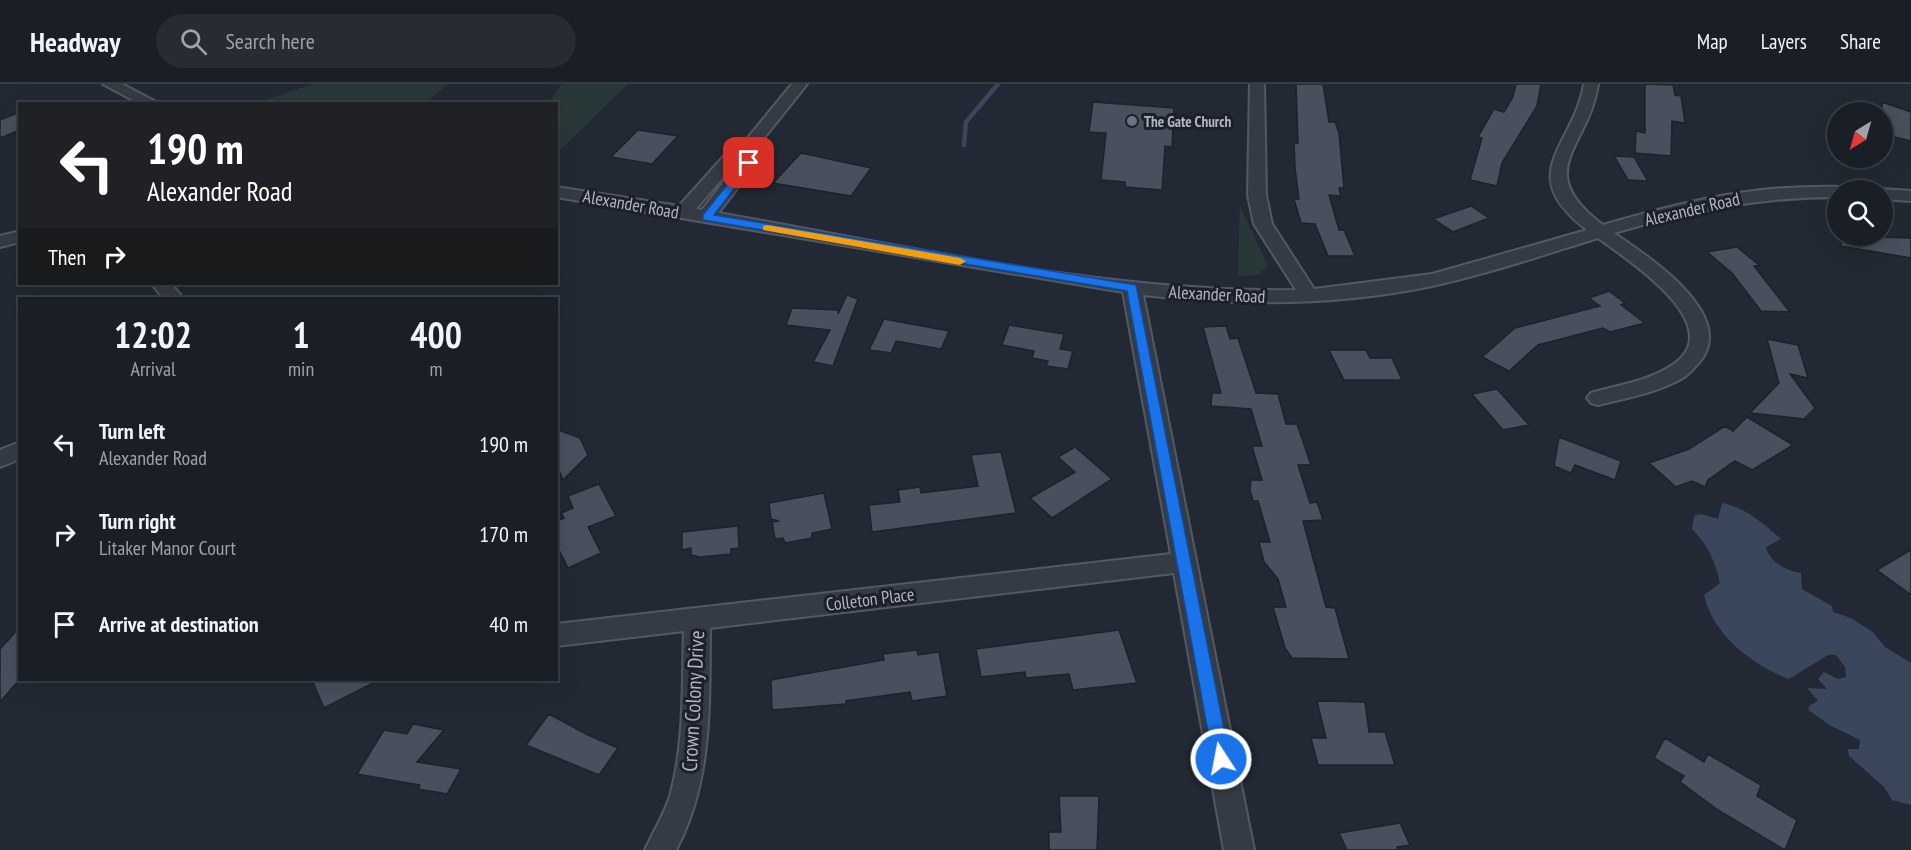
<!DOCTYPE html>
<style>
body{margin:0;font-family:"PT Sans Narrow",sans-serif;background:#272c33;color:#f1f3f6;height:100vh;display:flex;flex-direction:column;font-size:22px;white-space:nowrap}
*{box-sizing:border-box;margin:0}
p{font-size:20px;color:#9fa2a7}
.icon{flex:none;width:33px;height:33px;fill:none;stroke:currentColor;stroke-width:2;stroke-linecap:round;stroke-linejoin:round}
.map{position:relative;flex:1;overflow:hidden}
.drawer{position:absolute;left:18px;top:213px;width:540px;height:384px;display:flex;flex-direction:column;background:#1a1f27;border-radius:0px;box-shadow:0 6px 24px #0002,0 0 0 2px #383d44}
.drawer>*{flex:none}
.top-card{position:absolute;left:18px;top:18px;width:540px;height:183px;border-radius:0px;box-shadow:0 6px 24px #0002,0 0 0 2px #383d44;background:#202124;color:#fff;overflow:hidden}
.needle{width:39px;rotate:217deg}
.controls{position:absolute;left:1827px;top:18px;display:grid;gap:12px}
.controls a{display:grid;place-items:center;width:66px;height:66px;border-radius:50%;background:#1a1f27;box-shadow:0 6px 24px #0002,0 0 0 2px #383d44;font-size:30px}
.pin{position:absolute;display:grid;place-items:center;width:51px;height:51px;color:#fff;margin:-26px;border-radius:12px;box-shadow:0 3px 9px #0006}
.me{position:absolute;width:66px;margin:-33px;rotate:349deg;stroke-linejoin:round;filter:drop-shadow(0 0 4px #0008)}
.turn{display:flex;align-items:center;gap:21px;height:126px;padding:0 30px;font-size:27px}
.turn .icon{width:78px;height:78px;stroke-width:2.5}
.turn b{display:block;font-size:42px;line-height:51px}
.then{display:flex;align-items:center;height:57px;padding:0 30px;background:#0003;gap:12px;font-size:22px}
.eta{display:flex;justify-content:space-evenly;align-items:center;height:102px;text-align:center}
.eta b{font-size:36px;font-weight:600;line-height:42px}
ul{padding:0;list-style:none}
li{display:flex;align-items:center;gap:18px;height:90px;padding:0 30px}
li div{flex:1}
li b{display:block;font-size:22px}
li em{font-style:normal}
header{display:flex;align-items:center;gap:36px;box-sizing:border-box;height:84px;padding:0 30px;background:#1a1f27;border-bottom:2px solid #383d44}
header strong{font-size:28px}
nav{display:flex;gap:33px;margin-inline-start:auto;font-size:21px}
.search{width:420px;height:54px;background:#272c33;display:flex;align-items:center;gap:15px;box-sizing:border-box;padding:0 21px;border-radius:33px;color:#9fa2a7;font-size:22px}
.map>svg:first-child{display:block}
.green{fill:#283839}
.water{fill:#39465b}
.lines{fill:none;stroke-linecap:round;stroke-linejoin:round}
.stream{stroke:#39465b;stroke-width:4.5}
.building{fill:#49505d;stroke:#1d222b;stroke-width:1.5}
.minor-casing{stroke:#535963;stroke-width:4}
.minor{fill:#353b45;fill-rule:evenodd}
.route{fill:#1a73e8;stroke:#114b97;stroke-width:1.5}
.slow{fill:#f59e0b}
.worship-dot{fill:#6b7280;stroke:#1b2029;stroke-width:2}
.labels{text-anchor:middle;dominant-baseline:central;stroke-width:6;stroke-linejoin:round;paint-order:stroke}
.far-poi-label{font-size:15px;font-weight:bold;fill:#b0b6c1;stroke:#1b2029;text-anchor:start}
.street-label{font-size:18px;fill:#b0b6c1;stroke:#1b2029}
.near-street-label{font-size:21px;fill:#b0b6c1;stroke:#1b2029}
</style>
<header>
<strong>Headway</strong>
<div class="search"><svg class="icon" aria-label="search" viewBox="0 0 24 24"><circle cx="10" cy="10" r="6"/><path d="M15 15l6 6"/></svg>Search here</div>
<nav><a>Map</a><a>Layers</a><a>Share</a></nav>
</header>
<div class="map">
<svg width="1911" height="766" viewBox="0 0 1911 766">
<rect width="100%" height="100%" fill="#222934"/>
<path class="green" d="M313,0H448L426,19H255Z
M562,0H628L557,69L556,20L549,19Z
M1240,122L1268,182L1258,191L1238,192Z"/>
<path class="water" d="M1722,419C1745,423 1764,440 1781,455L1766,463C1770,479 1785,486 1801,489L1802,505L1832,522L1833,528L1851,534L1873,548L1885,563L1911,579V721L1892,716L1884,703L1849,672L1848,665H1859L1860,656L1831,642L1808,626L1810,621L1818,617L1807,604L1827,605L1818,595L1824,588L1838,595L1846,593L1845,583L1836,571H1828L1789,595C1752,581 1713,551 1704,511L1720,499C1715,477 1708,461 1692,445L1694,432L1701,430L1718,435Z"/>
<g class="lines">
<path class="stream" d="M964,61L966,38L998,0"/>
</g>
<path class="building" d="M1296,0H1323L1329,38H1335L1339,49L1344,104H1339L1341,112L1329,111L1339,146H1344L1355,172H1328L1315,140L1301,139L1294,115H1299L1295,84L1294,59H1298Z
M1516,0H1541L1537,22L1502,79L1497,102L1470,96L1482,54L1478,53L1494,25L1504,28L1513,13Z
M1645,0L1673,1L1675,11L1681,12L1685,39L1672,37L1671,72L1635,69L1636,47L1645,49Z
M1093,18L1174,24L1172,63L1165,62L1162,106L1125,103V98L1101,96L1106,49L1089,48Z
M1882,18L1911,28V57L1882,50Z
M20,28V46L0,54V36Z
M638,46L678,52L652,80L611,73Z
M801,69L871,84L851,112L773,99Z
M1614,72L1634,73L1648,97L1628,96Z
M1471,122L1489,134L1453,148L1433,135Z
M1842,152L1911,154V174L1841,162Z
M1737,163L1759,181L1754,182L1790,228L1761,227L1732,189L1707,168Z
M1609,207L1625,219L1621,221L1645,239L1610,248L1603,244L1538,261L1509,287L1482,273L1515,244L1600,222L1589,214Z
M847,211L858,215L833,282L813,278L830,246L786,241L792,224L838,226V230Z
M884,235L949,247L941,265L896,257L891,269L869,266Z
M1009,241L1064,250L1060,265L1073,267L1068,285L1046,282L1048,277L1032,274L1034,267L1002,261Z
M1226,242L1230,255L1238,254L1256,309L1278,310L1286,340H1297L1311,381H1298L1310,419L1317,418L1323,436L1303,437L1326,523L1335,524L1349,575L1292,574L1285,564L1273,523H1286L1278,495L1264,478L1259,458H1270L1258,417H1253L1250,406L1251,396H1262L1252,362H1262L1251,325L1211,322L1212,309H1221L1203,243Z
M1767,255L1798,261L1808,294L1790,290L1815,324L1804,335L1750,329L1779,299Z
M1329,266H1366L1370,274H1392L1402,296H1344Z
M1497,305L1529,341L1503,346L1472,310Z
M1747,333L1793,361L1752,386L1735,377L1708,396L1705,403L1692,397L1676,403L1649,379L1689,365L1725,342L1733,347Z
M556,345L580,354L588,371L563,396L556,379Z
M1559,353L1621,377L1615,396L1575,381L1571,389L1554,382Z
M1075,363L1112,395L1052,434L1030,414L1075,388L1058,373Z
M1001,368L1016,429L872,448L869,421L900,418L898,406L920,403L921,409L978,402L971,371Z
M599,400L616,432L588,443L601,469L568,484L556,460V437L564,434L561,429L573,424L568,412Z
M824,409L832,445L812,449V454L785,459L783,454L775,455L772,438L779,437L771,435L769,419Z
M738,442L739,464L731,465V470L700,473L691,471V464L682,466V448Z
M1911,466V511L1877,486Z
M20,543V595L0,618V565Z
M1119,546L1137,599L1073,606L1069,590L1026,594L1025,588L981,593L976,565Z
M917,566L918,571L939,568L947,612L912,617L910,608L846,617V620L772,626L771,596L884,576L883,570Z
M312,596H379L324,624Z
M1317,617L1365,618L1369,648H1385L1395,681H1318L1311,654H1326Z
M549,630L588,651L618,664L599,691L526,661Z
M413,640L444,646L417,678L461,685L447,710L418,705L420,701L357,690L384,646L407,650Z
M1665,654L1704,678L1708,670L1761,701L1757,712L1797,736L1785,766L1718,726L1680,698L1684,692L1654,674Z
M1059,712H1099L1097,766H1049V748H1061Z
M1400,739L1410,761L1397,763L1398,766H1347L1339,749Z"/>
<g class="lines">
<defs>
<path id="minor" d="M103,0H122L160,20H140Z
M792,0H807L752,69L757,79L718,129C908,162 1104,209 1296,206L1254,140L1248,111L1250,0H1264L1266,111L1272,140L1314,205L1432,190L1587,146C1513,89 1573,64 1584,0H1598C1589,64 1530,86 1603,141C1672,121 1742,103 1815,103C1825,103 1838,101 1845,106H1838V113C1760,113 1689,127 1614,149C1647,172 1736,229 1701,276C1695,283 1690,290 1681,295C1656,309 1626,314 1598,321L1591,319L1587,314L1591,309C1618,301 1650,297 1674,280C1729,241 1627,175 1598,154C1543,171 1488,190 1432,202C1337,222 1239,222 1143,211L1254,766H1224L1174,489L710,544C709,621 713,696 676,766H645C653,748 664,731 670,712C685,658 682,602 684,547L556,562V540L1171,470L1123,208L556,113V103L679,122L724,72L738,66ZM740,77L702,126L696,125L736,78Z
M1882,105L1911,107V117L1882,115V106H1876Z
M20,147V158L0,163V152Z
M152,200H171L183,214H163Z
M20,358V375L0,383V366Z"/>
</defs>
<use href="#minor" class="minor-casing"/>
<use href="#minor" class="minor"/>
</g>
<path class="route" d="M746,77L754,79L714,131L1136,201L1230,675L1228,681L1221,683L1215,681L1213,675L1127,207L703,136V131Z"/>
<path class="slow" d="M767,141L960,174L966,177L960,181L763,146V142Z"/>
<circle class="worship-dot" cx="1132" cy="37" r="6"/>
<g class="labels">
<g class="far-poi-label">
<text x="1144" y="37">The Gate Church</text>
</g>
<g class="street-label">
<text transform="translate(631 120) rotate(10)">Alexander Road</text>
<text transform="translate(1692 125) rotate(-13)">Alexander Road</text>
<text transform="translate(1217 210) rotate(3)">Alexander Road</text>
<text transform="translate(870 515) rotate(-7)">Colleton Place</text>
</g>
<g class="near-street-label">
<text transform="translate(693 617) rotate(-87)">Crown Colony Drive</text>
</g>
</g>
</svg>
<div class="controls">
<a><svg class="needle" viewBox="-14 -14 28 28"><path d="M0-13l5 13h-10z" fill="#e53935"/><path d="M0 13l5-13h-10z" fill="#9fa2a7"/></svg></a>
<a><svg class="icon" aria-label="search" viewBox="0 0 24 24"><circle cx="10" cy="10" r="6"/><path d="M15 15l6 6"/></svg></a>
</div>
<div class="pin" style="left:749px;top:79px;background:#d93025"><svg class="icon" aria-label="arrive" viewBox="0 0 24 24"><path d="M6 21V4h12l-3 4 3 4H6"/></svg></div>
<svg class="me" style="left:1221px;top:675px" viewBox="-20 -20 40 40"><circle r="17" fill="#1a73e8" stroke="#fff" stroke-width="3"/><path d="M0-11L8 9 0 5-8 9z" fill="#fff"/></svg>
<div class="top-card">
<div class="turn"><svg class="icon" aria-label="left" viewBox="0 0 24 24"><path d="M17 20v-9H6M10 6l-5 5 5 5"/></svg><div><b>190 m</b>Alexander Road</div></div>
<div class="then">Then<svg class="icon" aria-label="right" viewBox="0 0 24 24"><path d="M7 20v-9h11M14 6l5 5-5 5"/></svg></div>
</div>
<section class="drawer">
<div class="eta">
<div><b>12:02</b><p>Arrival</p></div>
<div><b>1</b><p>min</p></div>
<div><b>400</b><p>m</p></div>
</div>
<ul>
<li><svg class="icon" aria-label="left" viewBox="0 0 24 24"><path d="M17 20v-9H6M10 6l-5 5 5 5"/></svg><div><b>Turn left</b><p>Alexander Road</p></div><em>190 m</em></li>
<li><svg class="icon" aria-label="right" viewBox="0 0 24 24"><path d="M7 20v-9h11M14 6l5 5-5 5"/></svg><div><b>Turn right</b><p>Litaker Manor Court</p></div><em>170 m</em></li>
<li><svg class="icon" aria-label="arrive" viewBox="0 0 24 24"><path d="M6 21V4h12l-3 4 3 4H6"/></svg><div><b>Arrive at destination</b></div><em>40 m</em></li>
</ul>
</section>
</div>
